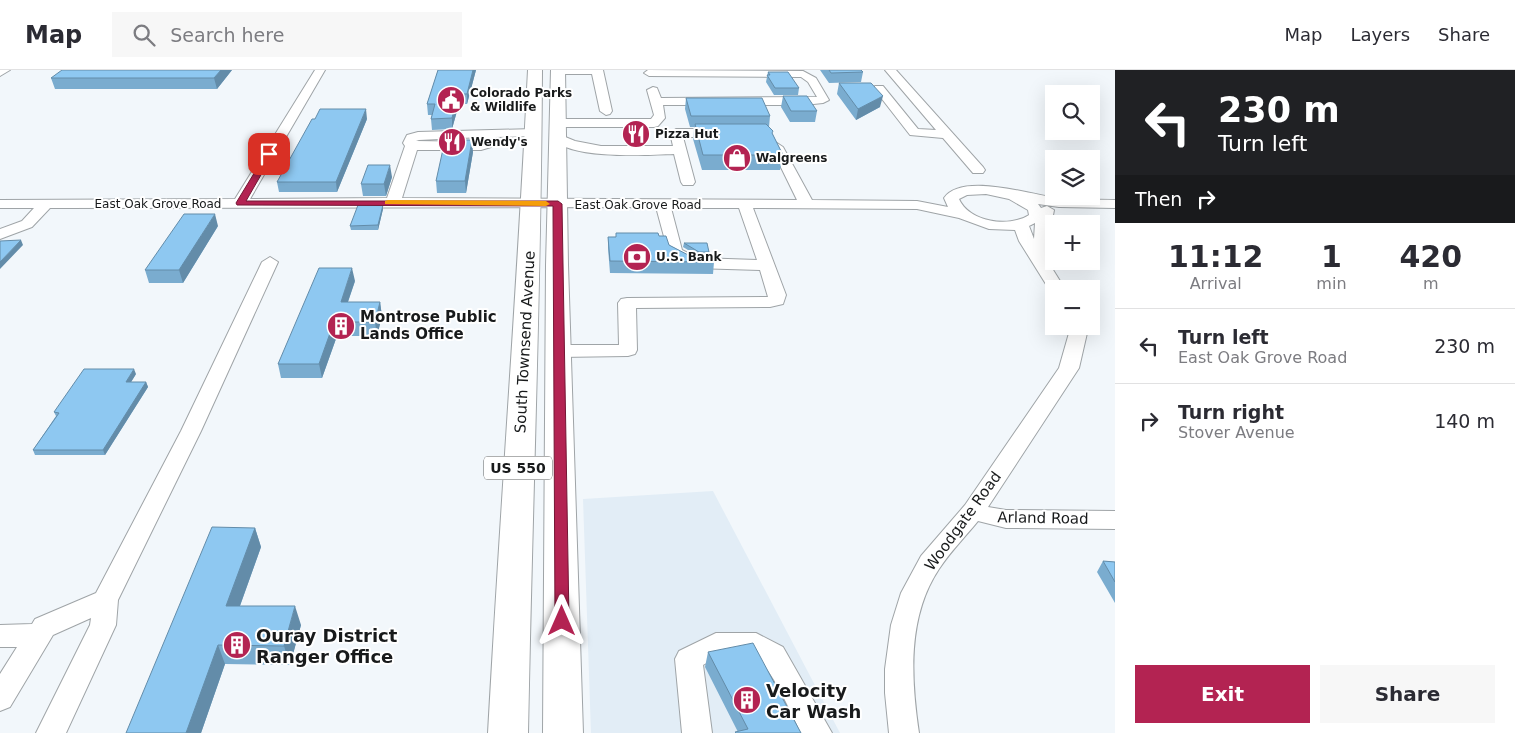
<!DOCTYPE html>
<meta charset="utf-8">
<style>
body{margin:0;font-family:"DejaVu Sans",sans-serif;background:#f7f7f7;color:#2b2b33;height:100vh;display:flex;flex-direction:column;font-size:19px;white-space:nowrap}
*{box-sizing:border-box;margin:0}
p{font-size:16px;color:#7c7c81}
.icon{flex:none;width:28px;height:28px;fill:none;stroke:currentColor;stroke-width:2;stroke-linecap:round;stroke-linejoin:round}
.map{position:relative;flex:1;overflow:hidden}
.panel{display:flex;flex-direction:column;background:#fff;width:400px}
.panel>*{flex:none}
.hud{background:#202124;color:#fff;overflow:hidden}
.buttons{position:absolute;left:1045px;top:15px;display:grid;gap:10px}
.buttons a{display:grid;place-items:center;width:55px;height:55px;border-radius:0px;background:#fff;box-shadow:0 5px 20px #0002;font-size:25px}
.pin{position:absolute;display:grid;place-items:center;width:42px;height:42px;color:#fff;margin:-21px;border-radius:10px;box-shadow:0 2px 8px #0006}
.me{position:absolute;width:55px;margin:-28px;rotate:0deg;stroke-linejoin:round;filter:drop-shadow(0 0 4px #0008)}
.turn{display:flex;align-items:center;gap:18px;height:105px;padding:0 20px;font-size:22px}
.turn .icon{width:65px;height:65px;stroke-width:2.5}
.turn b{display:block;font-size:35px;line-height:42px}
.then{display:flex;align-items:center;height:48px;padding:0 20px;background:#0003;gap:10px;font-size:19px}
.eta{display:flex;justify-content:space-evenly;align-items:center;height:85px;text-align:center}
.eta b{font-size:30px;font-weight:700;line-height:35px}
.cta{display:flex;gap:10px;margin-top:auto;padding:10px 20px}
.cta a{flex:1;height:58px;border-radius:0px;background:#b32352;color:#fff;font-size:20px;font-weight:700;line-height:58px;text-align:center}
.cta a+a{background:#f7f7f7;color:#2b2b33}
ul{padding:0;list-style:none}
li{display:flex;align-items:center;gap:15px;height:75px;padding:0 20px;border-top:1px solid #e1e1e2}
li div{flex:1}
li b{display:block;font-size:19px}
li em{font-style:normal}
header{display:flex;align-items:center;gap:30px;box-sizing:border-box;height:70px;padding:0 25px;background:#fff;border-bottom:1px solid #e1e1e2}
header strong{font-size:24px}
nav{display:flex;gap:28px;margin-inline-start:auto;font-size:18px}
.search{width:350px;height:45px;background:#f7f7f7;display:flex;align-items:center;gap:12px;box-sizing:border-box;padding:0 18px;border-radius:0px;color:#7c7c81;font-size:19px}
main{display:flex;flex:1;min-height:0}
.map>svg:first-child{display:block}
.built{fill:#e2edf6}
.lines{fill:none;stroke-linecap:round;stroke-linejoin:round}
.minor-casing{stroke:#9fa4a7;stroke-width:2}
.highway-casing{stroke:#9fa4a7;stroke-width:2}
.minor{fill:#fff;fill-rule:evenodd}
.highway{fill:#fff;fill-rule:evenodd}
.wall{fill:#7aaccf}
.shaded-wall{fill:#638ca9}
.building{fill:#8ec8f1;stroke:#638ca9}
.route{fill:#b32352;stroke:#741735}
.slow{fill:#f59e0b}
.labels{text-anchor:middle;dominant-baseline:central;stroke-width:4;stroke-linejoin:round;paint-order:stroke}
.far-poi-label{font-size:12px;font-weight:bold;fill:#181a1b;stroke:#fff;text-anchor:start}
.far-street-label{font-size:12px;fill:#181a1b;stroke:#fff}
.shield{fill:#fff;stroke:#5d5f5f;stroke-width:1}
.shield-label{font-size:14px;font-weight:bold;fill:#181a1b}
.poi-label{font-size:15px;font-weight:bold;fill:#181a1b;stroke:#fff;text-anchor:start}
.street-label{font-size:15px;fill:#181a1b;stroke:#fff}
.near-poi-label{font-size:18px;font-weight:bold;fill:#181a1b;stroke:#fff;text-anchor:start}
</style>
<header>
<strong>Map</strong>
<div class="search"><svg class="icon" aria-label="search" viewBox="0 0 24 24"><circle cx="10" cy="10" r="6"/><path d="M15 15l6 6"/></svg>Search here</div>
<nav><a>Map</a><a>Layers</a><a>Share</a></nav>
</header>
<main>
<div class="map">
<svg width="1115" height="663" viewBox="0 0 1115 663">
<rect width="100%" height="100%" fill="#f2f7fb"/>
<path class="built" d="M713,421L840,663H591L583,429Z"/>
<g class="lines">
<defs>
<path id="minor" d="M0,0H10L0,6Z
M315,0H325L250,129L387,128L405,76L403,73L407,65L418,62L534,59L540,63L538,66L494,67L491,77L481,80H417L402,128L797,130L771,77L777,73L783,77L812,130L917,131L948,137L944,128C962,102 1031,125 1058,128C1076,131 1096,129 1115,130V138L1059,137L1038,134L1041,138L1047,136L1054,140L1045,187L1065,219H1054V223L1049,219L1019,171L1015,160L989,159L959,148L917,139L753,138L786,225L783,234L770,237L636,238L637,280L635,284L628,286L559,287L552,285L550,281L552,277L559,275H619L618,233L621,229L627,228L768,227L760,200L694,198L669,185L656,137L50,138L32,157L0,169V159L22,151L34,138H0V130L235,129ZM482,67L479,72L416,71L419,70ZM986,124L1009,129L1028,140L1029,145C1009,158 969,152 959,129L967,125ZM671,138H739L757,190L698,188L682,180ZM1035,153L1034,169L1029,156Z
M553,0H603L612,41L610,44L606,45L600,41L592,4H558L554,3Z
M648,0L803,1L816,8L829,30L823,33L804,35H663L665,48L658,56L654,57H558L552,53L558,49H651L654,45L647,20L653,17L657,18L661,28L817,27L808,12L801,7L649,6L644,3Z
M885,0H896L983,97L985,100L983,103H973L943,68L910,65L875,20V16H883L918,59L936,60Z
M676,59H720L726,63L720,67H683L695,112L693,115H683L681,112L674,84C647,85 570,90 552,68L558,64L575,71L601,76H673L670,63Z
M270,187L278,192L201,361L118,530L116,555L66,663H36L90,555L91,548L53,565L10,637L0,641V604L17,577H0V555L32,554L35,549L96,523L181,361L262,192Z
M1067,256H1085L1087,263L1079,298L988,437L1006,440L1115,441V459L1006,458L978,451C965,467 950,482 939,499C907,547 911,609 919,663H889L885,623V599L891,555L901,523L921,486L965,435L1059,298L1069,263Z
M716,563H756L783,577L832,663H801C792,646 769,590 751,585C735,580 717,587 703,595L712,663H682L675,589L679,581Z"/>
<path id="highway" d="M528,0H542C541,221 532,442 528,663H488C500,442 517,221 528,0Z
M551,0H565L568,195L583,663H543L546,195Z"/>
</defs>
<use href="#minor" class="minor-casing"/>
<use href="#highway" class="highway-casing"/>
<use href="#minor" class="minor"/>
<use href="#highway" class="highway"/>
</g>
<path class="wall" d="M232,0L217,19H55L51,8Z
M438,0H476L467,34H459L452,59L432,60L431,49L432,45H428L427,34Z
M820,0H861L863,2L861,12L829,13Z
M768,2L799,18L798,25H774L766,12Z
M839,13L880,37L856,50L837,24Z
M783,26L817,41L815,52H790L781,37Z
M686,28L770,46L769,57L783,85L780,100H702L693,69L694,57H690L685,39Z
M367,49L337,122H279L277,112Z
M473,82L466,123H437L436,111Z
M392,107L386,126H363L361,114Z
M383,135V139L378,160H351L350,156Z
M218,156L183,213H149L145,200Z
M659,166L669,175L694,188L714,192L713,204L610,203L608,178V167Z
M684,173L709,182L708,186H698L683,177Z
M355,211L348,232H380L382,246L377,266H337L322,308H281L278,294Z
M136,304L131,312H146L148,317L105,385H35L33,380L56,346L54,342Z
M255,458L261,477L240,536L301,555L290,595L225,594L201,663H126Z
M1103,491L1115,492V533L1097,502Z
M708,582L801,663L738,662L705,597Z"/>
<path class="shaded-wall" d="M221,0H232L217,19L214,8Z
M473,0H476L467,34V24Z
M458,24L459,34L452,59V48Z
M883,26L880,37L856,50L858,39Z
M366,39L367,49L337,122L336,112Z
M472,70L473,82L466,123L465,111Z
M390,95L392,107L386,126L384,114Z
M383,135V139L378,160V155Z
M215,144L218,156L183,213L179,200Z
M21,170L23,175L0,199V192Z
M352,198L355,211L343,246L341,232Z
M380,232L382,246L377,266L375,252Z
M334,252L337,266L322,308L319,294Z
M134,299L136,304L128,317L126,312Z
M146,312L148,317L105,385L103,380Z
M255,458L261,477L233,555L226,536Z
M295,536L301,555L290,595L284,576Z
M218,575L225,594L201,663H186Z"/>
<path class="building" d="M62,0H221L214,8H51Z
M438,0H473L467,24H458L452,48L431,49L435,34H427Z
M829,0H861L863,2L831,3Z
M768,2H788L799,18H775L767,5H770Z
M839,13H871L883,26L858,39Z
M783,26H807L817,41H791Z
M686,28H762L770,46H691Z
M320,39H366L336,112H277L312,49H315Z
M695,54H766L773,61L772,63L783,85H703Z
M445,70H472L465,111H436Z
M368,95H390L384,114H361Z
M358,135H383L378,155L350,156Z
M184,144H215L179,200H145Z
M616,163H658L659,166H666L669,175L694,188L714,189V192L610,191L608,167H616Z
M21,170L0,192V171Z
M684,173H707L709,182H699Z
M319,198H352L341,232H380L375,252H334L319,294H278Z
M84,299H134L126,312H146L103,380H33L59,343L54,342Z
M212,457L255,458L226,536H295L284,576L218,575L186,663H126Z
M1103,491L1115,492V512Z
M753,573L801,663H736L735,662L748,659L708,582Z"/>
<path class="route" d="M267,82L273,84L246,131H558L562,134L569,551L567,555L562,557L557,555L555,551L553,136L237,135L236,133Z"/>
<path class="slow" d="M388,130L546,131L550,134L546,136L385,134V131Z"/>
<defs>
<symbol id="civic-disc" viewBox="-11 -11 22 22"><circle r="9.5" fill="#b32352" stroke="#fff"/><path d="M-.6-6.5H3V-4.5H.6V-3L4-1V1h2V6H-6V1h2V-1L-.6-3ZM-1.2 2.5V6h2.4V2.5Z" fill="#fff"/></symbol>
<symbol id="restaurant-disc" viewBox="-11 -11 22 22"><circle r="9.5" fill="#b32352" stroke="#fff"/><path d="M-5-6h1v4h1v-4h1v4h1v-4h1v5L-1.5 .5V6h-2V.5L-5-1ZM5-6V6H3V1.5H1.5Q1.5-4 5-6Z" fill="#fff"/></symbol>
<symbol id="shop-disc" viewBox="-11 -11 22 22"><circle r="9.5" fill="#b32352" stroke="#fff"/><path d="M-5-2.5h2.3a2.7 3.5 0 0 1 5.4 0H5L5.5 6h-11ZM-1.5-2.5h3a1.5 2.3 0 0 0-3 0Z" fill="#fff"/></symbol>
<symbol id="bank-disc" viewBox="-11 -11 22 22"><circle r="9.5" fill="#b32352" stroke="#fff"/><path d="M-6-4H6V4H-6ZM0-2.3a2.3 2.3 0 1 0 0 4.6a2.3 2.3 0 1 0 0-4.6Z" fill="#fff"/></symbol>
<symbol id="building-disc" viewBox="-11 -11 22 22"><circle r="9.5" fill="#b32352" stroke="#fff"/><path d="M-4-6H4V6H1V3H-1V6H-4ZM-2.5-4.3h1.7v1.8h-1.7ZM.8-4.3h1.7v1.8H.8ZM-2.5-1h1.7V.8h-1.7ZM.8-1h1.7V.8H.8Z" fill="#fff"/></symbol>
</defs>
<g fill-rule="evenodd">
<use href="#civic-disc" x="435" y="14" width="32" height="32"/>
<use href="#restaurant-disc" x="620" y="48" width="32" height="32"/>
<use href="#restaurant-disc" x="436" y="56" width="32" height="32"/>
<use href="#shop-disc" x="721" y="72" width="32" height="32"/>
<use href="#bank-disc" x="621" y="171" width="32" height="32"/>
<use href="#building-disc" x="325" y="240" width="32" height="32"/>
<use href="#building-disc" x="221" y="559" width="32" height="32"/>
<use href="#building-disc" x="731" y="614" width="32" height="32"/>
</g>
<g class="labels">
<g class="far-poi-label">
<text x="470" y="23">Colorado Parks<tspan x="470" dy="14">&amp; Wildlife</tspan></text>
<text x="655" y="64">Pizza Hut</text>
<text x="471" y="72">Wendy's</text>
<text x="756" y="88">Walgreens</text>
<text x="656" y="187">U.S. Bank</text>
</g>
<g class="far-street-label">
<text x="158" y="134">East Oak Grove Road</text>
<text x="638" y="135">East Oak Grove Road</text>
</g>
<rect class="shield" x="484" y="386.5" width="68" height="23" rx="4"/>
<g class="shield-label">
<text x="518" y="398">US 550</text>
</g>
<g class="poi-label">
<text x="360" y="247">Montrose Public<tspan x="360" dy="17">Lands Office</tspan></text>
</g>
<g class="street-label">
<text transform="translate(525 272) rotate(-87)">South Townsend Avenue</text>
<text transform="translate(1043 448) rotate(1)">Arland Road</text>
<text transform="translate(963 451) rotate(-54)">Woodgate Road</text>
</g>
<g class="near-poi-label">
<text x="256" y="565">Ouray District<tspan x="256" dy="21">Ranger Office</tspan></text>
<text x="766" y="620">Velocity<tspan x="766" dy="21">Car Wash</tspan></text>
</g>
</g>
</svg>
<div class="buttons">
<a><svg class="icon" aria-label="search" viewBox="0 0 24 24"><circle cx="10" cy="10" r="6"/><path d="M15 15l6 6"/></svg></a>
<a><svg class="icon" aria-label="layers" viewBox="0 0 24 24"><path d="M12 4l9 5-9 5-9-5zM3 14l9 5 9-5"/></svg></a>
<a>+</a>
<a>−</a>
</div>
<div class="pin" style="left:269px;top:84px;background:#d93025"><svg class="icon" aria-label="arrive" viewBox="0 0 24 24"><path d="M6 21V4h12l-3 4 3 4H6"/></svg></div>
<svg class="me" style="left:562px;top:551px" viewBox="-20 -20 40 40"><path d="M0-17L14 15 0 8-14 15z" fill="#b32352" stroke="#fff" stroke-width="4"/></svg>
</div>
<section class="panel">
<div class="hud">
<div class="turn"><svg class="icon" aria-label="left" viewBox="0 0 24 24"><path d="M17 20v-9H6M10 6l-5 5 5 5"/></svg><div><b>230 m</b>Turn left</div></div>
<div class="then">Then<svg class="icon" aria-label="right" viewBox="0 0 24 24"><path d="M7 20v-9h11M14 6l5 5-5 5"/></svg></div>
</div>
<div class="eta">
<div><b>11:12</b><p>Arrival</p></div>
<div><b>1</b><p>min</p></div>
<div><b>420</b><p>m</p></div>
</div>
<ul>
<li><svg class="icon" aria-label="left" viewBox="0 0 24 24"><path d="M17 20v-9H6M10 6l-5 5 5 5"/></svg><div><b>Turn left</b><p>East Oak Grove Road</p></div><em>230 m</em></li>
<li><svg class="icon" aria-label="right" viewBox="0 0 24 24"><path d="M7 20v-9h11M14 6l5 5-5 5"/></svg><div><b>Turn right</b><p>Stover Avenue</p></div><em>140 m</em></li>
</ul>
<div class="cta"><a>Exit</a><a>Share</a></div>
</section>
</main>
